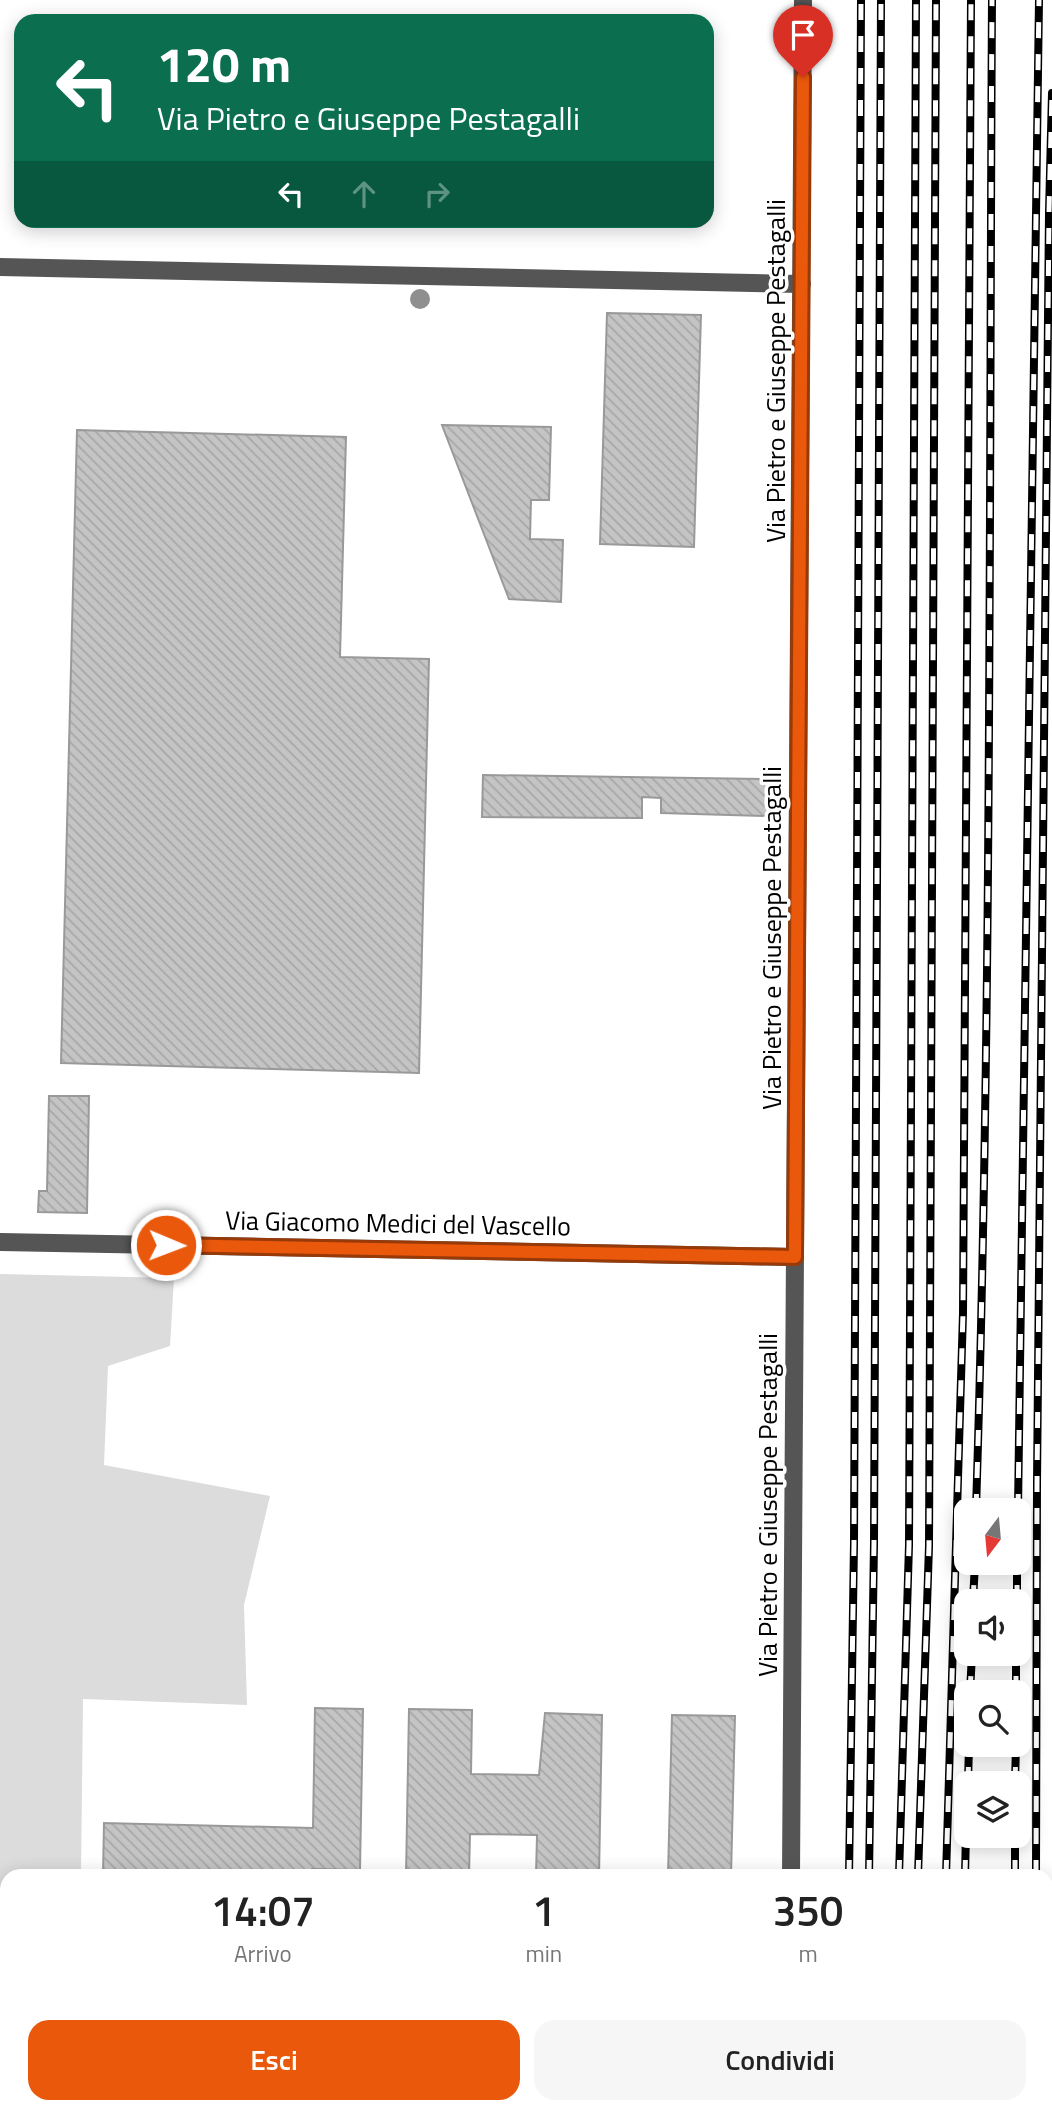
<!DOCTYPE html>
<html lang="it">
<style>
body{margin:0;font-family:"Titillium Web",sans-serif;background:#f6f6f6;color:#222;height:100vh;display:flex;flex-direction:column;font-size:26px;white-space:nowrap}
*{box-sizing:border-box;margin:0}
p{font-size:23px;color:#767676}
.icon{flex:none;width:38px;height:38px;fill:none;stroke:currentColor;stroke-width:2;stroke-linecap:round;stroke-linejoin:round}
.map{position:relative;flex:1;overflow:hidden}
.drawer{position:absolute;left:0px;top:1869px;width:1054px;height:245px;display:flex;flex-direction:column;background:#fff;border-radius:21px 21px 0 0;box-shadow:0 4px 18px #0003}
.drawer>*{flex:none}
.hud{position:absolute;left:14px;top:14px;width:700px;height:214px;border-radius:21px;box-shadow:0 4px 18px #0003;background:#0b6e4f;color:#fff;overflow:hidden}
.needle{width:46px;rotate:196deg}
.buttons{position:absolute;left:954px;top:1498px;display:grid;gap:14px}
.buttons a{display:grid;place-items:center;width:77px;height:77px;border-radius:14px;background:#fff;box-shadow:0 4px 18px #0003;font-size:35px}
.pin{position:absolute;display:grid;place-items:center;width:60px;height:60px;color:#fff;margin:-72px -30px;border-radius:50% 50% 50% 0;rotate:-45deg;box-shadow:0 0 7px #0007}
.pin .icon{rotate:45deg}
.me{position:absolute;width:77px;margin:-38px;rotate:91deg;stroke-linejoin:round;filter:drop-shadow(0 0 5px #0008)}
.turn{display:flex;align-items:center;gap:24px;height:147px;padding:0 28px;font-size:32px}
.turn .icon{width:91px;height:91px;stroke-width:2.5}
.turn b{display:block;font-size:49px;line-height:60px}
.lanes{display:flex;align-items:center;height:66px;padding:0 28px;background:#0003;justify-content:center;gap:35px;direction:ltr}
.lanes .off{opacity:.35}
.eta{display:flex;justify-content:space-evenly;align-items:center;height:119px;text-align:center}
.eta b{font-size:42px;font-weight:600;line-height:49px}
.button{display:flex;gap:14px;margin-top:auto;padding:14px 28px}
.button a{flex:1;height:80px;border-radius:21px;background:#ea580c;color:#fff;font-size:28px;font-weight:600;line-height:80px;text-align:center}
.button a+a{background:#f6f6f6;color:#222}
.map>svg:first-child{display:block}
.green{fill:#dcdcdc}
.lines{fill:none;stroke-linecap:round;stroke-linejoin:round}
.stream{stroke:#a3a3a3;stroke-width:10}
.building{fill:url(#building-back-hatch);stroke:#999;stroke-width:2}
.minor{stroke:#555;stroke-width:18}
.rail-casing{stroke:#000;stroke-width:8}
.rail{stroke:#fff;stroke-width:5;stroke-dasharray:16;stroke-linecap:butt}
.tree{fill:#8f8f8f}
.route-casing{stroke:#983908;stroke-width:18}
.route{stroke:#ea580c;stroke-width:12}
.labels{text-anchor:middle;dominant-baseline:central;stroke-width:7;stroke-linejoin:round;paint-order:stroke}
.street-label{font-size:26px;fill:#000;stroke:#fff}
</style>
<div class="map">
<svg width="1052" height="2114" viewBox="0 0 1052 2114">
<defs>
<pattern id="building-back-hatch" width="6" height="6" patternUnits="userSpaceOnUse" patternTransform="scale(1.75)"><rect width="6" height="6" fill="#c4c4c4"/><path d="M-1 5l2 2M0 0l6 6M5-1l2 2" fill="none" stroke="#a7a7a7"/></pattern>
</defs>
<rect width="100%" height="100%" fill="#fff"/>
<path class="green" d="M0,1274L174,1278L170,1346L108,1366L104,1465L270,1496L244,1605L247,1705L83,1699L81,1876H7V1989L0,1982Z"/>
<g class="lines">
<path class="stream" d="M0,1911L7,1918"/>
</g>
<path class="building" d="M607,313L701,315L694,547L600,544Z
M442,425L551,427L549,500H531L530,539L563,540L561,602L509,599Z
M77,430L346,437L340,657L429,659L419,1073L61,1063Z
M483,775L768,779V816L661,813V798L642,797V818L482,817Z
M49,1096H89L87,1213L38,1212L39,1191H47Z
M315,1708L363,1709L360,1870L312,1869V1876H103L104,1823L313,1828Z
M409,1709L472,1710L471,1774L539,1775L545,1713L602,1715L599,1876H536L537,1835L470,1834L469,1876H406Z
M672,1715L735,1716L731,1876H668Z
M359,2107H405V2114H359Z"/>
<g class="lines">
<path class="minor" d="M0,267L802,284
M0,1242L795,1257
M791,1876L803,0
M0,2040L7,2046
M81,2107L90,2114
M766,2114L767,2107"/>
<defs>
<path id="rail" d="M976,1510C992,1007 989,503 992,0
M1018,1510L1039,0
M973,1601L975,1563
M1017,1601V1563
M970,1692L972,1654
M1016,1692V1654
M968,1783L969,1745
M1015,1783L1016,1745
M849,1876L854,1543L861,0
M869,1876L874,1543L881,0
M899,1876L909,1545L916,0
M918,1876L929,1546L936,0
M946,1876L963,1313L971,0
M965,1876L966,1832
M1015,1876V1836
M1036,1876L1037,1483L1049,212L1052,93
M828,2114L829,2107
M848,2114L849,2107
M878,2114L879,2107
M897,2114L898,2107
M931,2114L932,2107
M949,2114L950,2107
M1014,2114V2107
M1035,2114V2107"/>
</defs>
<use href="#rail" class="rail-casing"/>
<use href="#rail" class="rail"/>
</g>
<circle class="tree" cx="420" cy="299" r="10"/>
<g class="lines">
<defs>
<path id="route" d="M166,1245L795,1257L803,77"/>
</defs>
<use href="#route" class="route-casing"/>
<use href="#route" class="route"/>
</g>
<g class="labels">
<g class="street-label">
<text transform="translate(775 371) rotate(-90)">Via Pietro e Giuseppe Pestagalli</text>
<text transform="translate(771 938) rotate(-90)">Via Pietro e Giuseppe Pestagalli</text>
<text transform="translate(398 1223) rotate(1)">Via Giacomo Medici del Vascello</text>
<text transform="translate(767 1505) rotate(-90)">Via Pietro e Giuseppe Pestagalli</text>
</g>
</g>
</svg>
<div class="buttons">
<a><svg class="needle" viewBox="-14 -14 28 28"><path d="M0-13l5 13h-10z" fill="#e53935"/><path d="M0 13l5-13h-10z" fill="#767676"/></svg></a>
<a><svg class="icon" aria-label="sound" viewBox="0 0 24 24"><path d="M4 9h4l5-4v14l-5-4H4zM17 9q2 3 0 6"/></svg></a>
<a><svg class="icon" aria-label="search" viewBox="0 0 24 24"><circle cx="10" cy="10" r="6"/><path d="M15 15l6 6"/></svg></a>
<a><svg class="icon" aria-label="layers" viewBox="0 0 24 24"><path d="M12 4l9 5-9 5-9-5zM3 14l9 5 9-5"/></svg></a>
</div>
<div class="pin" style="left:803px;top:77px;background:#d93025"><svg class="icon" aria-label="arrive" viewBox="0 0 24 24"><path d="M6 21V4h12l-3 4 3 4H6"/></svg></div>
<svg class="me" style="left:166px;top:1245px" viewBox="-20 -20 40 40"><circle r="17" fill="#ea580c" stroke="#fff" stroke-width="3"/><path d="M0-11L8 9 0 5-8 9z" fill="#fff"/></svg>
<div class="hud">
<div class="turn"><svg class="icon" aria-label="left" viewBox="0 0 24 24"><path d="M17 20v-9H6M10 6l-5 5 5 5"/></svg><div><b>120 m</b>Via Pietro e Giuseppe Pestagalli</div></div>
<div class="lanes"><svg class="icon" aria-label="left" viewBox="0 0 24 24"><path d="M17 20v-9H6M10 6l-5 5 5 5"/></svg><svg class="icon off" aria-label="ahead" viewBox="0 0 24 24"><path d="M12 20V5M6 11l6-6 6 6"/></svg><svg class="icon off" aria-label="right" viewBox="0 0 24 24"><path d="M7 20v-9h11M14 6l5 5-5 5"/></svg></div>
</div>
<section class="drawer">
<div class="eta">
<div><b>14:07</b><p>Arrivo</p></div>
<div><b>1</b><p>min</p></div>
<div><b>350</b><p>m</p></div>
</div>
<div class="button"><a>Esci</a><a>Condividi</a></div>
</section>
</div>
